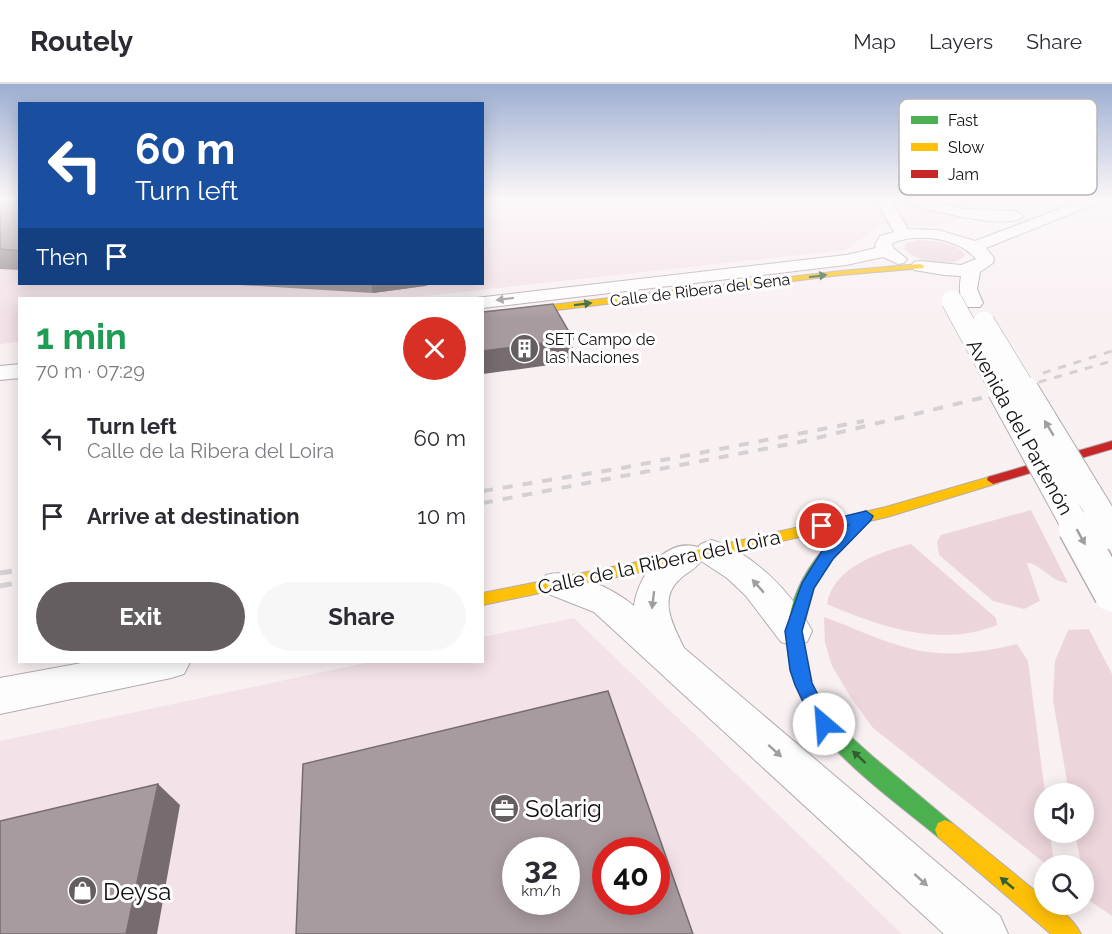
<!DOCTYPE html>
<meta charset="utf-8">
<style>
body{margin:0;font-family:Raleway,sans-serif;background:#f7f7f7;color:#2b2b33;height:100vh;display:flex;flex-direction:column;font-size:22px;white-space:nowrap}
*{box-sizing:border-box;margin:0}
p{font-size:20px;color:#7c7c81}
.icon{flex:none;width:33px;height:33px;fill:none;stroke:currentColor;stroke-width:2;stroke-linecap:round;stroke-linejoin:round}
.map{position:relative;flex:1;overflow:hidden}
.side{position:absolute;left:18px;top:213px;width:466px;height:366px;display:flex;flex-direction:column;background:#fff;border-radius:0px;box-shadow:0 3px 15px #0003}
.side>*{flex:none}
.banner{position:absolute;left:18px;top:18px;width:466px;height:183px;border-radius:0px;box-shadow:0 3px 15px #0003;background:#1a4fa0;color:#fff;overflow:hidden}
.buttons{position:absolute;left:1034px;top:699px;display:grid;gap:12px}
.buttons a{display:grid;place-items:center;width:60px;height:60px;border-radius:50%;background:#fff;box-shadow:0 3px 15px #0003;font-size:30px}
.speed{position:absolute;left:502px;top:753px;display:flex;gap:12px;font-size:30px;font-weight:700;text-align:center}
.speed>*{display:grid;place-content:center;width:78px;height:78px;border-radius:50%;background:#fff;box-shadow:0 3px 15px #0003;line-height:1}
.speed small{font-size:15px;font-weight:400}
.speed .limit{border:9px solid #d22;background:#fff;color:#111}
.pin{position:absolute;display:grid;place-items:center;width:51px;height:51px;color:#fff;margin:-26px;border:3px solid #fff;border-radius:50%;box-shadow:0 2px 6px #0007}
.me{position:absolute;width:66px;margin:-33px;rotate:333deg;stroke-linejoin:round;filter:drop-shadow(0 0 4px #0008)}
.turn{display:flex;align-items:center;gap:21px;height:126px;padding:0 18px;font-size:27px}
.turn .icon{width:78px;height:78px;stroke-width:2.5}
.turn b{display:block;font-size:42px;line-height:51px}
.then{display:flex;align-items:center;height:57px;padding:0 18px;background:#0003;gap:12px;font-size:22px}
.round{display:grid;place-items:center;flex:none;width:63px;height:63px;border-radius:32px;background:#f7f7f7}
.overview{display:flex;align-items:center;justify-content:space-between;height:102px;padding:0 18px}
h1{font-size:36px;font-weight:700;line-height:45px;color:#1e9e55}
.button{display:flex;gap:12px;margin-top:auto;padding:12px 18px}
.button a{flex:1;height:69px;border-radius:36px;background:#655e60;color:#fff;font-size:24px;font-weight:700;line-height:69px;text-align:center}
.button a+a{background:#f7f7f7;color:#2b2b33}
ul{padding:0;list-style:none}
li{display:flex;align-items:center;gap:18px;height:78px;padding:0 18px}
li div{flex:1}
li b{display:block;font-size:22px}
li em{font-style:normal}
header{display:flex;align-items:center;gap:36px;box-sizing:border-box;height:84px;padding:0 30px;background:#fff;border-bottom:2px solid #e1e1e2}
header strong{font-size:28px}
nav{display:flex;gap:33px;margin-inline-start:auto;font-size:21px}
.map>svg:first-child{display:block}
.built{fill:#f3e2e7;fill-rule:evenodd}
.green{fill:#ecd6dc}
.lines{fill:none;stroke-linecap:round;stroke-linejoin:round}
.street-casing{stroke:#b3acae;stroke-width:2}
.fast-casing{stroke:#b3acae;stroke-width:2}
.slow-casing{stroke:#b3acae;stroke-width:2}
.jam-casing{stroke:#b3acae;stroke-width:2}
.street{fill:#fefdfd;fill-rule:evenodd}
.fast{fill:#4caf50;fill-rule:evenodd}
.slow{fill:#ffc107;fill-rule:evenodd}
.jam{fill:#c62828;fill-rule:evenodd}
.rail-far2{stroke:#d4d1d2;stroke-width:3;stroke-dasharray:8 8;stroke-linecap:butt}
.rail-far1{stroke:#d4d1d2;stroke-width:4;stroke-dasharray:10 10;stroke-linecap:butt}
.rail{stroke:#d4d1d2;stroke-width:5;stroke-dasharray:12 12;stroke-linecap:butt}
.street-bridge-far2-casing{stroke:#b3acae;stroke-width:22;stroke-linecap:butt}
.street-bridge-far1-casing{stroke:#b3acae;stroke-width:29;stroke-linecap:butt}
.street-bridge-casing{stroke:#b3acae;stroke-width:38;stroke-linecap:butt}
.street-bridge-far2{stroke:#fefdfd;stroke-width:21}
.street-bridge-far1{stroke:#fefdfd;stroke-width:27}
.street-bridge{stroke:#fefdfd;stroke-width:35}
.wall{fill:#908589}
.shaded-wall{fill:#766c6f}
.building{fill:#a89b9f;stroke:#766c6f;stroke-width:1.5;fill-rule:evenodd}
.oneway{fill:#306030}
.oneway2{fill:#a19e9f}
.route{fill:#1a73e8;stroke:#114b97;stroke-width:1.5}
.labels{text-anchor:middle;dominant-baseline:central;stroke-width:6;stroke-linejoin:round;paint-order:stroke}
.far-street-label{font-size:16px;fill:#151011;stroke:#fff}
.far-poi-label{font-size:16px;fill:#151011;stroke:#fff;text-anchor:start}
.street-label{font-size:20px;fill:#151011;stroke:#fff}
.near-poi-label{font-size:24px;fill:#151011;stroke:#fff;text-anchor:start}
.key{fill:#fff;stroke:#b9b7b8;stroke-width:1.5}
.key-label{font-size:16px;fill:#151011}
</style>
<header>
<strong>Routely</strong>
<nav><a>Map</a><a>Layers</a><a>Share</a></nav>
</header>
<div class="map">
<svg width="1112" height="850" viewBox="0 0 1112 850">
<rect width="100%" height="100%" fill="#f9f0f2"/>
<path class="built" d="M0,116H19L20,200H483V116H1011L938,142L881,141L845,166L406,214H20L19,258L0,260Z
M574,534L902,850H0V657L370,578H483V553ZM516,766H567V818H516ZM606,766H657V818H606Z"/>
<path class="green" d="M919,156C934,157 956,158 965,171C953,187 916,177 904,165L906,159Z
M1031,426L1068,499C1049,497 1042,480 1027,479L1040,517L1024,525L993,517L939,471L937,458L941,451Z
M911,460L996,534L997,541C941,564 880,543 827,520C833,483 880,468 911,460Z
M824,533C854,544 885,559 916,566C950,573 984,568 1017,560L1028,577L1045,709L1044,748L1050,749L1054,781H1047L873,644L851,614L832,582L825,559Z
M1089,545L1112,590V832L1087,815L1083,782L1081,781L1075,749L1083,748V710L1069,709L1053,616L1055,577L1068,546Z"/>
<g class="lines">
<defs>
<path id="street" d="M876,116H891L908,145L938,146L975,157L1083,116H1105L986,164L994,174L993,179L980,188L977,205L983,219L980,223H966C959,213 959,204 961,192L944,191L914,186L911,182L914,178L920,177L961,181L976,175C957,153 918,149 892,159L893,164L907,175L904,179L898,180L883,173L846,181L483,224V214H476L846,171L876,164L875,161L880,152L894,148Z
M905,116H930L964,125L1016,127L1024,132C1009,148 927,125 907,119Z
M20,280V294L0,296V282Z
M712,456C753,469 793,509 812,547L807,558L794,562L781,558L746,512L727,494L701,477C696,485 686,489 680,495C657,515 674,543 684,564L1000,832L1008,850H944L594,528L546,509L541,500L546,491C570,483 615,506 634,522C638,492 665,453 698,463L701,460Z
M87,578H190L184,590L171,594L0,630V594Z"/>
<path id="fast" d="M866,427L871,429L873,432L871,435L832,475L814,504L802,547L808,586L811,599L830,634L872,672L952,739L955,746L952,753L945,756L938,753C898,720 852,687 819,647C813,641 810,631 806,623C777,569 782,515 822,467C834,453 848,441 861,429Z"/>
<path id="slow" d="M920,180L924,182L923,184L841,191L483,235V229L841,187Z
M993,392L998,393L999,396L998,399L887,433L712,473L483,521V509L712,463L886,423Z
M945,736L952,739L1044,814V820C1058,820 1075,838 1081,850H1051L938,753L935,746L938,739Z"/>
<path id="jam" d="M1112,357V365L993,400L987,396L988,393Z"/>
</defs>
<use href="#street" class="street-casing"/>
<use href="#fast" class="fast-casing"/>
<use href="#slow" class="slow-casing"/>
<use href="#jam" class="jam-casing"/>
<use href="#street" class="street"/>
<use href="#fast" class="fast"/>
<use href="#slow" class="slow"/>
<use href="#jam" class="jam"/>
<path class="rail-far2" d="M1043,289L1112,267
M1008,307L1112,277"/>
<path class="rail-far1" d="M483,407L622,384L864,337
M483,419L800,358L1014,306"/>
<path class="rail" d="M0,489L20,486
M0,502L20,498"/>
<defs>
<path id="street-bridge-far2" d="M952,217L1001,307
M984,238L1026,307"/>
<path id="street-bridge-far1" d="M1001,306L1077,445
M1025,306L1110,445"/>
<path id="street-bridge" d="M1076,444L1112,510
M1109,444L1112,448"/>
</defs>
<use href="#street-bridge-far2" class="street-bridge-far2-casing"/>
<use href="#street-bridge-far1" class="street-bridge-far1-casing"/>
<use href="#street-bridge" class="street-bridge-casing"/>
<use href="#street-bridge-far2" class="street-bridge-far2"/>
<use href="#street-bridge-far1" class="street-bridge-far1"/>
<use href="#street-bridge" class="street-bridge"/>
</g>
<path class="wall" d="M0,116H20V186L0,185Z
M223,200H431L425,202L373,209Z"/>
<path class="shaded-wall" d="M371,200H431L425,202L373,209Z
M573,255L572,278L483,290V267Z
M158,700L180,721L157,850H126Z"/>
<path class="building" d="M0,116H20V167L0,165Z
M553,220L573,255L483,267V228Z
M608,607L693,850H296L303,680ZM516,766H567V818H516ZM606,766H657V818H606Z
M158,700L126,850H0V737Z"/>
<defs><path id="oneway-solid" d="M-6-.8H1V-3.2L6.5 0L1 3.2V.8H-6Z" transform="scale(1.5)"/></defs>
<g class="oneway">
<use href="#oneway-solid" transform="translate(818 192) rotate(-7)"/>
<use href="#oneway-solid" transform="translate(583 220) rotate(-7)"/>
<use href="#oneway-solid" transform="translate(859 673) rotate(-137)"/>
<use href="#oneway-solid" transform="translate(1007 799) rotate(-140)"/>
</g>
<g class="oneway2">
<use href="#oneway-solid" transform="translate(505 215) rotate(173)"/>
<use href="#oneway-solid" transform="translate(1049 344) rotate(-121)"/>
<use href="#oneway-solid" transform="translate(1081 453) rotate(61)"/>
<use href="#oneway-solid" transform="translate(758 502) rotate(-131)"/>
<use href="#oneway-solid" transform="translate(653 516) rotate(97)"/>
<use href="#oneway-solid" transform="translate(775 667) rotate(42)"/>
<use href="#oneway-solid" transform="translate(921 796) rotate(42)"/>
</g>
<linearGradient id="sky" x2="0" y2="1"><stop stop-color="#9daed2"/><stop offset="0.49" stop-color="#fcf8f9"/><stop offset="1" stop-color="#fcf8f9" stop-opacity="0"/></linearGradient>
<rect width="1112" height="235" fill="url(#sky)"/>
<path class="route" d="M866,427L873,432L871,436L833,475L814,504L802,547L812,599L833,640L831,647L824,649L817,647L795,601L790,586L785,547L802,499L822,467L848,441L822,448L815,442L817,439Z"/>
<defs>
<symbol id="building-disc" viewBox="-11 -11 22 22"><circle r="9.5" fill="#655e60" stroke="#fff"/><path d="M-4-6H4V6H1V3H-1V6H-4ZM-2.5-4.3h1.7v1.8h-1.7ZM.8-4.3h1.7v1.8H.8ZM-2.5-1h1.7V.8h-1.7ZM.8-1h1.7V.8H.8Z" fill="#fff"/></symbol>
<symbol id="office-disc" viewBox="-11 -11 22 22"><circle r="9.5" fill="#655e60" stroke="#fff"/><path d="M-6-3h4V-5.5h4V-3h4V5H-6ZM-1-4.5V-3h2v-1.5ZM-6 0V1H6V0Z" fill="#fff"/></symbol>
<symbol id="shop-disc" viewBox="-11 -11 22 22"><circle r="9.5" fill="#655e60" stroke="#fff"/><path d="M-5-2.5h2.3a2.7 3.5 0 0 1 5.4 0H5L5.5 6h-11ZM-1.5-2.5h3a1.5 2.3 0 0 0-3 0Z" fill="#fff"/></symbol>
</defs>
<g fill-rule="evenodd">
<use href="#building-disc" x="508" y="248" width="33" height="33"/>
<use href="#office-disc" x="488" y="708" width="33" height="33"/>
<use href="#shop-disc" x="66" y="790" width="33" height="33"/>
</g>
<g class="labels">
<g class="far-street-label">
<text transform="translate(700 206) rotate(-7)">Calle de Ribera del Sena</text>
</g>
<g class="far-poi-label">
<text x="545" y="255">SET Campo de<tspan x="545" dy="18">las Naciones</tspan></text>
</g>
<g class="street-label">
<text transform="translate(1020 343) rotate(61)">Avenida del Partenón</text>
<text transform="translate(659 478) rotate(-12)">Calle de la Ribera del Loira</text>
</g>
<g class="near-poi-label">
<text x="525" y="724">Solarig</text>
<text x="103" y="807">Deysa</text>
</g>
</g>
<rect x="899" y="15" width="198" height="96" rx="9" class="key"/>
<rect x="911" y="32" width="27" height="8" fill="#4caf50"/>
<rect x="911" y="59" width="27" height="8" fill="#ffc107"/>
<rect x="911" y="86" width="27" height="8" fill="#c62828"/>
<g class="key-label">
<text x="948" y="42">Fast</text>
<text x="948" y="69">Slow</text>
<text x="948" y="96">Jam</text>
</g>
</svg>
<div class="buttons">
<a><svg class="icon" aria-label="sound" viewBox="0 0 24 24"><path d="M4 9h4l5-4v14l-5-4H4zM17 9q2 3 0 6"/></svg></a>
<a><svg class="icon" aria-label="search" viewBox="0 0 24 24"><circle cx="10" cy="10" r="6"/><path d="M15 15l6 6"/></svg></a>
</div>
<div class="speed"><div>32<small>km/h</small></div><div class="limit">40</div></div>
<div class="pin" style="left:822px;top:442px;background:#d93025"><svg class="icon" aria-label="arrive" viewBox="0 0 24 24"><path d="M6 21V4h12l-3 4 3 4H6"/></svg></div>
<svg class="me" style="left:824px;top:640px" viewBox="-20 -20 40 40"><circle r="19" fill="#fff"/><path d="M0-13L10 11 0 6-10 11z" fill="#1a73e8"/></svg>
<div class="banner">
<div class="turn"><svg class="icon" aria-label="left" viewBox="0 0 24 24"><path d="M17 20v-9H6M10 6l-5 5 5 5"/></svg><div><b>60 m</b>Turn left</div></div>
<div class="then">Then<svg class="icon" aria-label="arrive" viewBox="0 0 24 24"><path d="M6 21V4h12l-3 4 3 4H6"/></svg></div>
</div>
<section class="side">
<div class="overview"><div><h1>1 min</h1><p>70 m · 07:29</p></div><a class="round" style="background:#d93025;color:#fff"><svg class="icon" aria-label="close" viewBox="0 0 24 24"><path d="M6 6l12 12M18 6L6 18"/></svg></a></div>
<ul>
<li><svg class="icon" aria-label="left" viewBox="0 0 24 24"><path d="M17 20v-9H6M10 6l-5 5 5 5"/></svg><div><b>Turn left</b><p>Calle de la Ribera del Loira</p></div><em>60 m</em></li>
<li><svg class="icon" aria-label="arrive" viewBox="0 0 24 24"><path d="M6 21V4h12l-3 4 3 4H6"/></svg><div><b>Arrive at destination</b></div><em>10 m</em></li>
</ul>
<div class="button"><a>Exit</a><a>Share</a></div>
</section>
</div>
